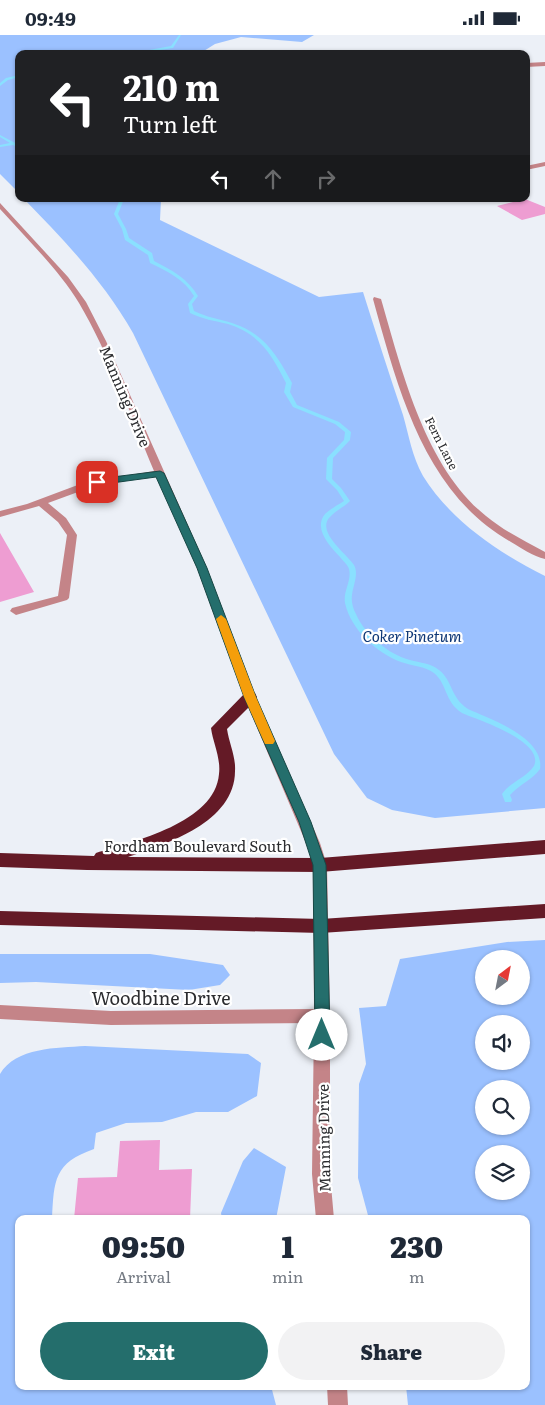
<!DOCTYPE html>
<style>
body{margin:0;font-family:Literata,serif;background:#f2f2f3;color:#1f2937;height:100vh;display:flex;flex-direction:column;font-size:19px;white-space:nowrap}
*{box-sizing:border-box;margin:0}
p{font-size:16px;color:#747a83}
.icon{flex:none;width:28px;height:28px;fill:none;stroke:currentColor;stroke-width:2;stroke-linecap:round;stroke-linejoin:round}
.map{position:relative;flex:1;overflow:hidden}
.panel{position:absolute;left:15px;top:1180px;width:515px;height:175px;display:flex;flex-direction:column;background:#fff;border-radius:10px;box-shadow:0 1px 4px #0004}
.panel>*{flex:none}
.top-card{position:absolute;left:15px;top:15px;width:515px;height:152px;border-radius:10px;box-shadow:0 1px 4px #0004;background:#202124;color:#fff;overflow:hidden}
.needle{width:32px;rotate:32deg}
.fabs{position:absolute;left:475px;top:915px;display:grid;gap:10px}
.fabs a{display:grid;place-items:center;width:55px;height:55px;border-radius:50%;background:#fff;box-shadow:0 1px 4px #0004;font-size:25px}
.pin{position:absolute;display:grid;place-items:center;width:42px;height:42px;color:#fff;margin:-21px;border-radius:10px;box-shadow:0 2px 8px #0006}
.me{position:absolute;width:55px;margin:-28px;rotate:0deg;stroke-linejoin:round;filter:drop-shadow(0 0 4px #0008)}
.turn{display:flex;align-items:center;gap:18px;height:105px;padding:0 25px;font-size:22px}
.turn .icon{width:65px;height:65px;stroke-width:2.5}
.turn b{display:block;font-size:35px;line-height:42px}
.lanes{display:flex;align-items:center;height:48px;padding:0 25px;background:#0003;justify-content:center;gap:25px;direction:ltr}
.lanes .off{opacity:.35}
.eta{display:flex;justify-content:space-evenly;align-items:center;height:85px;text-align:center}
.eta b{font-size:30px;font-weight:800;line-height:35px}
.action{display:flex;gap:10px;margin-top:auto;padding:10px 25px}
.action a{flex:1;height:58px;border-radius:30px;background:#246e6c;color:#fff;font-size:20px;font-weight:800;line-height:58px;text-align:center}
.action a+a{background:#f2f2f3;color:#1f2937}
.status{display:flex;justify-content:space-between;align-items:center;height:35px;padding:0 25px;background:#fff;direction:ltr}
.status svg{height:14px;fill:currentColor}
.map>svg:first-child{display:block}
.green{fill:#9bc1ff;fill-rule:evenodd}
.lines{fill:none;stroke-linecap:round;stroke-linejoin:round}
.stream{fill:#8ae0ff;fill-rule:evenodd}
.building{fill:#ee9dd2}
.minor{fill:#c48488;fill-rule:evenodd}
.highway{fill:#641a26;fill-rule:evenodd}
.route{fill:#246e6c;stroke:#174846}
.slow{fill:#f59e0b}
.labels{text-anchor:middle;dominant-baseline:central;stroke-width:4.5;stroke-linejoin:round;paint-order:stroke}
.far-street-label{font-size:12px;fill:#2b2c2f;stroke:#fff}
.street-label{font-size:15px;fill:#2b2c2f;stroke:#fff}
.park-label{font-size:15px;font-style:italic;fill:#0d3675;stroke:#fff}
.near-street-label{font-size:18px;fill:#2b2c2f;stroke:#fff}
</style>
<div class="status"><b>09:49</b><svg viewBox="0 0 49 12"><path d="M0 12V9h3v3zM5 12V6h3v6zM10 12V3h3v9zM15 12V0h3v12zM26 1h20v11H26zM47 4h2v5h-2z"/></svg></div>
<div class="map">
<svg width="545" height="1370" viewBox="0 0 545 1370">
<rect width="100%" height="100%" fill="#ecf0f7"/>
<path class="green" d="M0,0H314L302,7L241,2L215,9L199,19H19V158L0,139Z
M24,164H161L160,185L319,262L363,257C376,298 389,339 403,380C409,401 412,421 423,441C451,486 499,518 545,541V773L435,783L392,775L367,763L334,719L133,298C104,247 65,206 24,164Z
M545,905V1370H408L406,1351H526V1184H369L358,1143L359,1049L366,1029L359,973L386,971L400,924L507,907ZM484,924H521V961H484ZM484,989H521V1026H484ZM484,1054H521V1091H484ZM484,1119H521V1156H484Z
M0,919H150L223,930L230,940L220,950L189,955L36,947L0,948Z
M85,1011L248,1019L261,1028L257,1061L228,1077H196L162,1087L126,1088L96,1098L94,1114C54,1128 54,1145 52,1184H19V1351H271L276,1370H0V1039C16,1012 57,1013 85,1011Z
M254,1113L286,1132L276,1184H222L221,1178L243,1126Z"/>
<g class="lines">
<path class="stream" d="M179,0H181L173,13L135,19H127L171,11Z
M19,40V42L8,45L0,51V48L6,43Z
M0,100L19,110V113L13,110L0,112V110L10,108L0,102Z
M120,164H124L118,179L126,194L129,203L152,218L154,226C172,235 188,244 198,261L192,269L194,276C206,282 219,284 232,288C264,298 277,320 292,348L290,357L297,370L339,387L351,397L350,405L333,423L332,444L341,453L350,466C344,472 335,476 329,483C317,498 347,519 354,530C359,539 353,551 352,560C351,567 353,573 356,579C365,600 388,619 410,625C420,628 431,628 439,635C453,646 450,662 468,674C487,683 545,702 540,734C533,744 521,749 513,757L510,760L512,765L511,767H505L502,759C510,747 526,743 534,731C545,706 478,685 462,678C444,666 448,650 434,638C425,631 412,631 401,627C377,618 351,595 345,568C343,556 352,546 349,534C348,530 343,526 340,522C330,511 313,494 325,479C330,474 338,470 344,466L337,455L326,444L327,423L344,405L345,397L335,389L293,372L284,357L286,348C272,320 260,299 228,289C215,286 202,284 190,278L188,269L194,261C184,244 167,236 150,228L148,220L125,205L122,194L114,179Z"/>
</g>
<path class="building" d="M525,164L545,172V179L522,185L497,171Z
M0,498L34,557L0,567Z
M160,1105L159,1135L192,1134L190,1184H74L78,1143L117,1142L120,1106Z"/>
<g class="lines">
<path class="minor" d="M545,27V31L526,32V28Z
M545,127V131L526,135V131Z
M0,168L68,242L86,267L106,306L207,533L256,662L320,808L327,830L330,981V1139L334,1184H316L312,1139L314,988L111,990L0,984V970L111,976L314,974L313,830L306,808L244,662L197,533L157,441L97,450L48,468L66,483L77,500L69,563L67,565L16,580L10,576L12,573L58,561L67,500L58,487L39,471L0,482V476L27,469L83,448L154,436C131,381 109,319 79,268C59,235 26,203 0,174Z
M374,262L381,264C402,336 425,432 486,481C504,496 525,506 545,517V524C533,521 521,513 511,507C424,458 398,354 373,264Z
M327,1351H347L348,1370H328Z"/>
<path class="highway" d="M250,657L255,658L257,662L255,666L227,694C229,708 236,722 235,736C235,787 167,809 128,822L320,823L545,805V819L320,837L87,835L0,832V818L94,821L96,818C134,806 215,788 219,739C221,723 213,708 211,693L245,658Z
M545,869V883L321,898L0,890V876L321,884Z"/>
</g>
<path class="route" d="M160,436L164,438L207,533L256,662L311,787L326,830L330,1000L328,1005L322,1007L317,1005L315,1000L313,830L299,787L244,662L197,533L156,442L97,450L93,447L97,444Z"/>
<path class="slow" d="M221,580L226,584L256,662L275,706L273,709H265L244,662L216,584Z"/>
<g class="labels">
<g class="far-street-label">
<text transform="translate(442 408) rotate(63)">Fern Lane</text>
</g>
<g class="street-label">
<text transform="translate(126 361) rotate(67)">Manning Drive</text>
<text x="198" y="810">Fordham Boulevard South</text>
<text transform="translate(323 1103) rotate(-91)">Manning Drive</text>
</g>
<g class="park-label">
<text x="412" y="600">Coker Pinetum</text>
</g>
<g class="near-street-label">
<text x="161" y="962">Woodbine Drive</text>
</g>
</g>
</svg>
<div class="fabs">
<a><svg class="needle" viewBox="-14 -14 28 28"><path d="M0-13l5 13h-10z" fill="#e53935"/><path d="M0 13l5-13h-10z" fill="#747a83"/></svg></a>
<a><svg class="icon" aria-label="sound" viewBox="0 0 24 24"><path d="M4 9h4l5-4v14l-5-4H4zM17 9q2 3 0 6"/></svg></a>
<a><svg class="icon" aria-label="search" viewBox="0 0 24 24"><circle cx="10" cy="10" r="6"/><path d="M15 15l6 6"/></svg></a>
<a><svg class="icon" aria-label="layers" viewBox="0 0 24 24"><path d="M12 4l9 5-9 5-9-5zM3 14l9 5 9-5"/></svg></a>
</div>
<div class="pin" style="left:97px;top:447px;background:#d93025"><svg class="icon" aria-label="arrive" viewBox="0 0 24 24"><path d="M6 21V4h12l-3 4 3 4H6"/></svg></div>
<svg class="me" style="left:322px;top:1000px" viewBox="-20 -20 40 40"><circle r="19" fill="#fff"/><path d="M0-13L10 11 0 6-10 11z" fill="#246e6c"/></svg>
<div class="top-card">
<div class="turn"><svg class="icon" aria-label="left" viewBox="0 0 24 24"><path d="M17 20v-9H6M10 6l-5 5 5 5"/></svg><div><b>210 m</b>Turn left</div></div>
<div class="lanes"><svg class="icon" aria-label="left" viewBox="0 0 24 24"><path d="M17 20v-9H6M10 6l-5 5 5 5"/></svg><svg class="icon off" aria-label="ahead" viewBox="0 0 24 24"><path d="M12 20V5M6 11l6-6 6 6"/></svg><svg class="icon off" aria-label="right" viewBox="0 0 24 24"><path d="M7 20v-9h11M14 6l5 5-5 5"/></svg></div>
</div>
<section class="panel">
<div class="eta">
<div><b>09:50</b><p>Arrival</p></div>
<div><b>1</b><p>min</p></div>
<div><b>230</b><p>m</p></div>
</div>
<div class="action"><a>Exit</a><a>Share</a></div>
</section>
</div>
